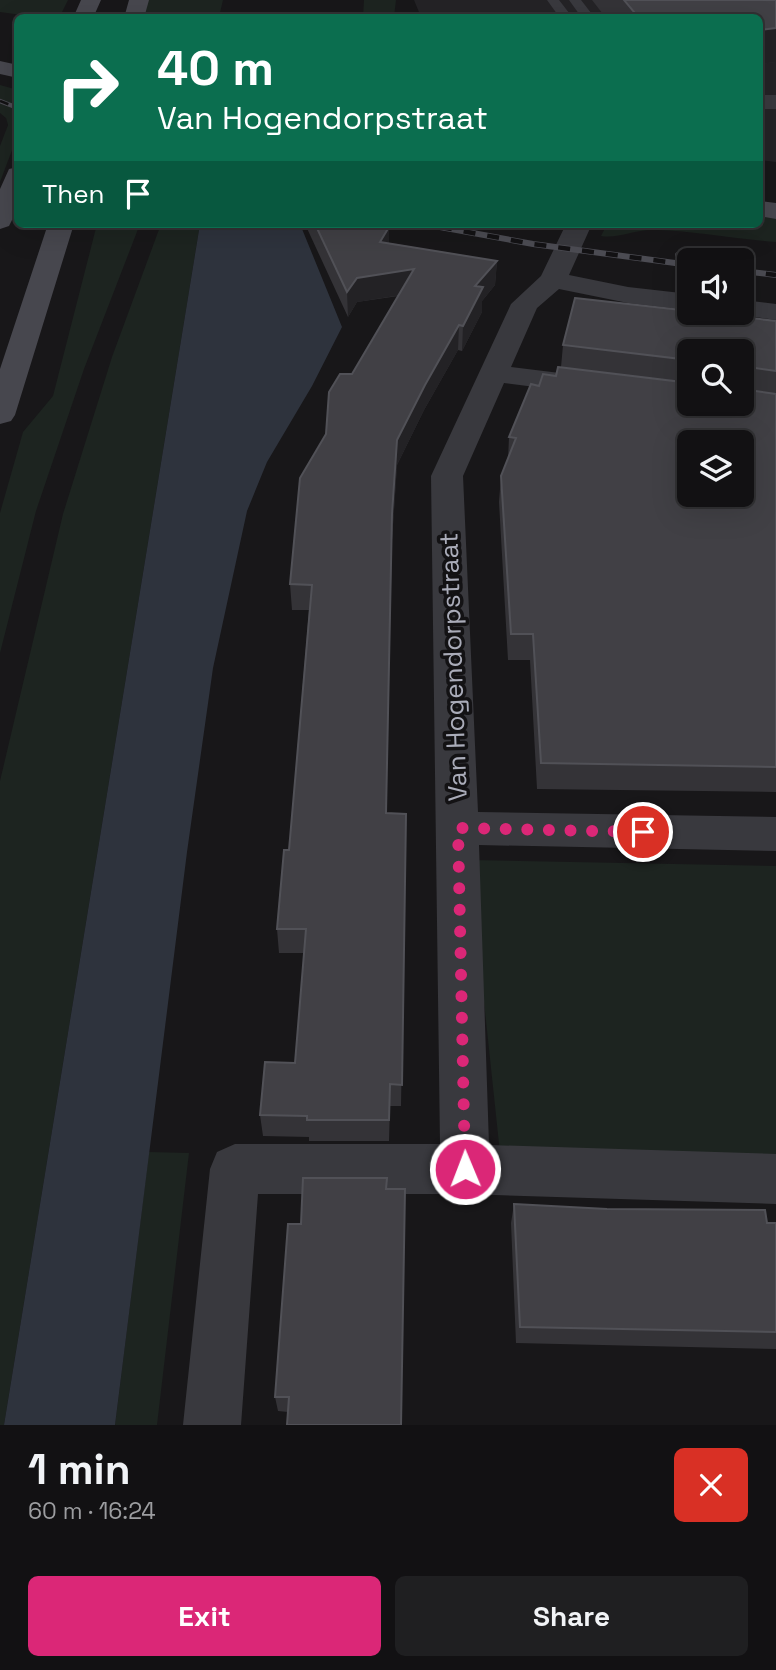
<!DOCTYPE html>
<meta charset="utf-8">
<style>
body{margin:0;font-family:"Space Grotesk",sans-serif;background:#1f1f21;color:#f1f3f6;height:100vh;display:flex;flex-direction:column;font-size:26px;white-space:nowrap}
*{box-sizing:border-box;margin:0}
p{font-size:23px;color:#9c9da0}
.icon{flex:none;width:38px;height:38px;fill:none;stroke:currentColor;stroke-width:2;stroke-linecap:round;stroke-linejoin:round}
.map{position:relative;height:1425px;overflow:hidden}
.side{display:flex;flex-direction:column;background:#121113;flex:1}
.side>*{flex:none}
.hud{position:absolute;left:14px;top:14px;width:749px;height:214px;border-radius:10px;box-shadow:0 7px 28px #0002,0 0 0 2px #313133;background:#0b6e4f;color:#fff;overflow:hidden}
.tools{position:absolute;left:677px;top:248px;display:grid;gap:14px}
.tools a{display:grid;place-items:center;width:77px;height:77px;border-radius:10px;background:#121113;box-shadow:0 7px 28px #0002,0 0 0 2px #313133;font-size:35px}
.pin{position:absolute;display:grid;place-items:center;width:60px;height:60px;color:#fff;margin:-30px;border:4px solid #fff;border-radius:50%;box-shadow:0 2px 7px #0007}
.me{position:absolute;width:77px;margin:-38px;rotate:359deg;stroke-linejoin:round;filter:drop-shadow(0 0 5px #0008)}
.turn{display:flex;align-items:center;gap:24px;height:147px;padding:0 28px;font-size:32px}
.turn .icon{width:91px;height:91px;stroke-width:2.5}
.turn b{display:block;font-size:49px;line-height:60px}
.then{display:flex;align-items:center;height:66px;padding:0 28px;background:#0003;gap:14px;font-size:26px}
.round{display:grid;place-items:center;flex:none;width:74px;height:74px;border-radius:10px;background:#1f1f21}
.headline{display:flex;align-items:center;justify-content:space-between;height:119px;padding:0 28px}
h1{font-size:42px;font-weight:700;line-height:52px}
.action{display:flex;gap:14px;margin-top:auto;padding:14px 28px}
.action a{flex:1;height:80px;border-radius:10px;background:#db2777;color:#fff;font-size:28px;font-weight:700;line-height:80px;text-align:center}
.action a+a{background:#1f1f21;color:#f1f3f6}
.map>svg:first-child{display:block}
.built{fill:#242326}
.green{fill:#1d2420}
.water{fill:#2e333d}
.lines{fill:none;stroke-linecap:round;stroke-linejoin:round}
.lane{fill:#39393e;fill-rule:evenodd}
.street{fill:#39393e;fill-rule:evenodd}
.secondary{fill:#47474e;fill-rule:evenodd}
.rail-far1-casing{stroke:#4c4c53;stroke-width:4.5}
.rail-casing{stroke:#4c4c53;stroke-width:6}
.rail-far1{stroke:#131214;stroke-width:2.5;stroke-dasharray:9;stroke-linecap:butt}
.rail{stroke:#131214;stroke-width:4.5;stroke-dasharray:12;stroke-linecap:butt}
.wall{fill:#343337;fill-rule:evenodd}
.shaded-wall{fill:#232225}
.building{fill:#414045;stroke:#515157;stroke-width:2;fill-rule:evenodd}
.route{stroke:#db2777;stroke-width:12;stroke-dasharray:0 21.6}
.labels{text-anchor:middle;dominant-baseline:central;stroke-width:7;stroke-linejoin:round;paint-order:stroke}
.street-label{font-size:26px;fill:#aaacb9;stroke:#131214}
</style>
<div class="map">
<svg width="776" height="1425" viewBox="0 0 776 1425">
<rect width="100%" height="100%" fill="#181719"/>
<path class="built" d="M414,0H776V162L760,160V18L421,17Z"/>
<path class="green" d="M0,0H68L59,18L36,17L0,12Z
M148,0H223L219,17L141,18Z
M364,0H396L394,17L363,18Z
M0,85L18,90L17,137L0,182V146L8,125L6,118L0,113Z
M760,215L776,217V242C736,239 695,231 655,230C636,229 618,239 601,236L607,224H760Z
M97,224H140L84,369L36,511L0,653V513L23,432L53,396Z
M161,224H200L4,1425H0V781L63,514L112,357Z
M469,860L776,866V1160L500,1153Z
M149,1152L189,1153L157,1425H115Z"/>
<path class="water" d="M200,224H300L342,327L312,386L267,462L247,511L213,668L187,852L115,1425H4Z"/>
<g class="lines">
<path class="lane" d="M547,0H559L573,18H560Z
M569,0H581L595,18H582Z"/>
<path class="street" d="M760,95H776V109H760Z
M566,224H592L569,275L628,287L690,294V310L628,303L559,289L537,308L511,367L690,389V404H701L690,407L504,383L463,476L478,812L776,817V851L479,845L489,1145L776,1154V1204L465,1194H258L241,1425H183L210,1169L217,1152L235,1144H440L431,476L511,304L541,276Z
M742,300L776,304V320L732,314L742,313Z"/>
<path class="secondary" d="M81,0H101L93,18H73Z
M129,0H149L144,18H124Z
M0,61L18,65V78L0,74Z
M18,167V208L9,226L0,229V189L9,169Z
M760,201L776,203V219L760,216Z
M48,224H74L15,415L11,421L0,424V369Z"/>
<defs>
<path id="rail-far1" d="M0,101L18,108
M423,224L449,229"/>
<path id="rail" d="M440,227L533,244L690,265
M678,255L733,261
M742,271L776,275"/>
</defs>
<use href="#rail-far1" class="rail-far1-casing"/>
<use href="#rail" class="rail-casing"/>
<use href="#rail-far1" class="rail-far1"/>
<use href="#rail" class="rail"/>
</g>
<path class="wall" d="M592,0H776V62L760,64V18H606Z
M305,224H382L389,243L497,261L495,285L482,301V312L462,351L458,350L424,410L397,465L392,540L386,813L406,814L401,1106H390L389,1141H309V1137L263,1136L260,1115L295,1063L304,953H279L277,929L289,850L309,610H292L290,584L326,434L352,374L398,296L357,302L348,317Z
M776,321V792L537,789L530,660H508L499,502L501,476L508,460L509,437L539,386L556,376L561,367L563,345ZM690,352H742V404H690Z
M514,1204L776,1223V1349L516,1343L511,1223Z
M301,1224L288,1412L278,1411L275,1397Z"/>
<path class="shaded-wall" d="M776,28V62L760,64V30Z
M376,224H382V239L389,227V252L380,266L375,225Z
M497,261L495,285L482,301V312L462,351L463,326L475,286Z
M414,269V293L357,302L348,317L347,292L357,278Z
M459,325L458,350L424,410L397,465L392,540L386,838L392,514L397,440L425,385Z"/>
<path class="building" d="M624,0H776V28L760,30V18H639Z
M315,224H376L375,225L389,227L380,242L497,261L475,286L483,287L463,326L459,325L425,385L397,440L392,514L386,813L406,814L402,1085L390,1084L389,1120H307V1116L260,1115L265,1062L295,1063L306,929H277L284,850H289L312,585L290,584L300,478L326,434L329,392L340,374H352L414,269L357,278L347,292Z
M575,298L690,311V313H707L776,321V371L748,367L745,376H742V352H690V360L563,345Z
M558,367L690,383V404H742V389L776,394V767L541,763L533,634H511L501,476L516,438L509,437L531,384L539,386L543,374L556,376ZM690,443H742V495H690Z
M303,1178H387L386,1189H405L401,1425H287L289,1397H275L288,1224H301Z
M514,1204L607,1209L765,1210L767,1223H776V1332L520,1327Z"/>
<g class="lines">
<path class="route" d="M465,1169L458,828L643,832"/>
</g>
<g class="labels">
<g class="street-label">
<text transform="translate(453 667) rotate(-92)">Van Hogendorpstraat</text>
</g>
</g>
</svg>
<div class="tools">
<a><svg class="icon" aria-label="sound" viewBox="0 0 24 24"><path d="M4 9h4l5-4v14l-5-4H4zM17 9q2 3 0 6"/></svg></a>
<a><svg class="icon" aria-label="search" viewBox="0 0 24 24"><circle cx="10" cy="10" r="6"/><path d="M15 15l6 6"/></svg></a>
<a><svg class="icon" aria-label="layers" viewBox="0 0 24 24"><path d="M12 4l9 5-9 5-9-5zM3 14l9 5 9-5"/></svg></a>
</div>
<div class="pin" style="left:643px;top:832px;background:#d93025"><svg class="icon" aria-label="arrive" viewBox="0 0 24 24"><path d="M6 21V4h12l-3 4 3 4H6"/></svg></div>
<svg class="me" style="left:465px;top:1169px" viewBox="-20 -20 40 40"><circle r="17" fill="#db2777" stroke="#fff" stroke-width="3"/><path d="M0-11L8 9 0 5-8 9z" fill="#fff"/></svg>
<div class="hud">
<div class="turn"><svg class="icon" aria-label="right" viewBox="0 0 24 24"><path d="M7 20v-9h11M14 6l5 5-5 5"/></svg><div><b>40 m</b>Van Hogendorpstraat</div></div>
<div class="then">Then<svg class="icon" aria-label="arrive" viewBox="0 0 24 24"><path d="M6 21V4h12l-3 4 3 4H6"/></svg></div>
</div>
</div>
<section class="side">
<div class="headline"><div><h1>1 min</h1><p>60 m · 16:24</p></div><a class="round" style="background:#d93025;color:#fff"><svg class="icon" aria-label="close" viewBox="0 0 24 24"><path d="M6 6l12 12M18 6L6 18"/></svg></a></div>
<div class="action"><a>Exit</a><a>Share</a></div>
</section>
